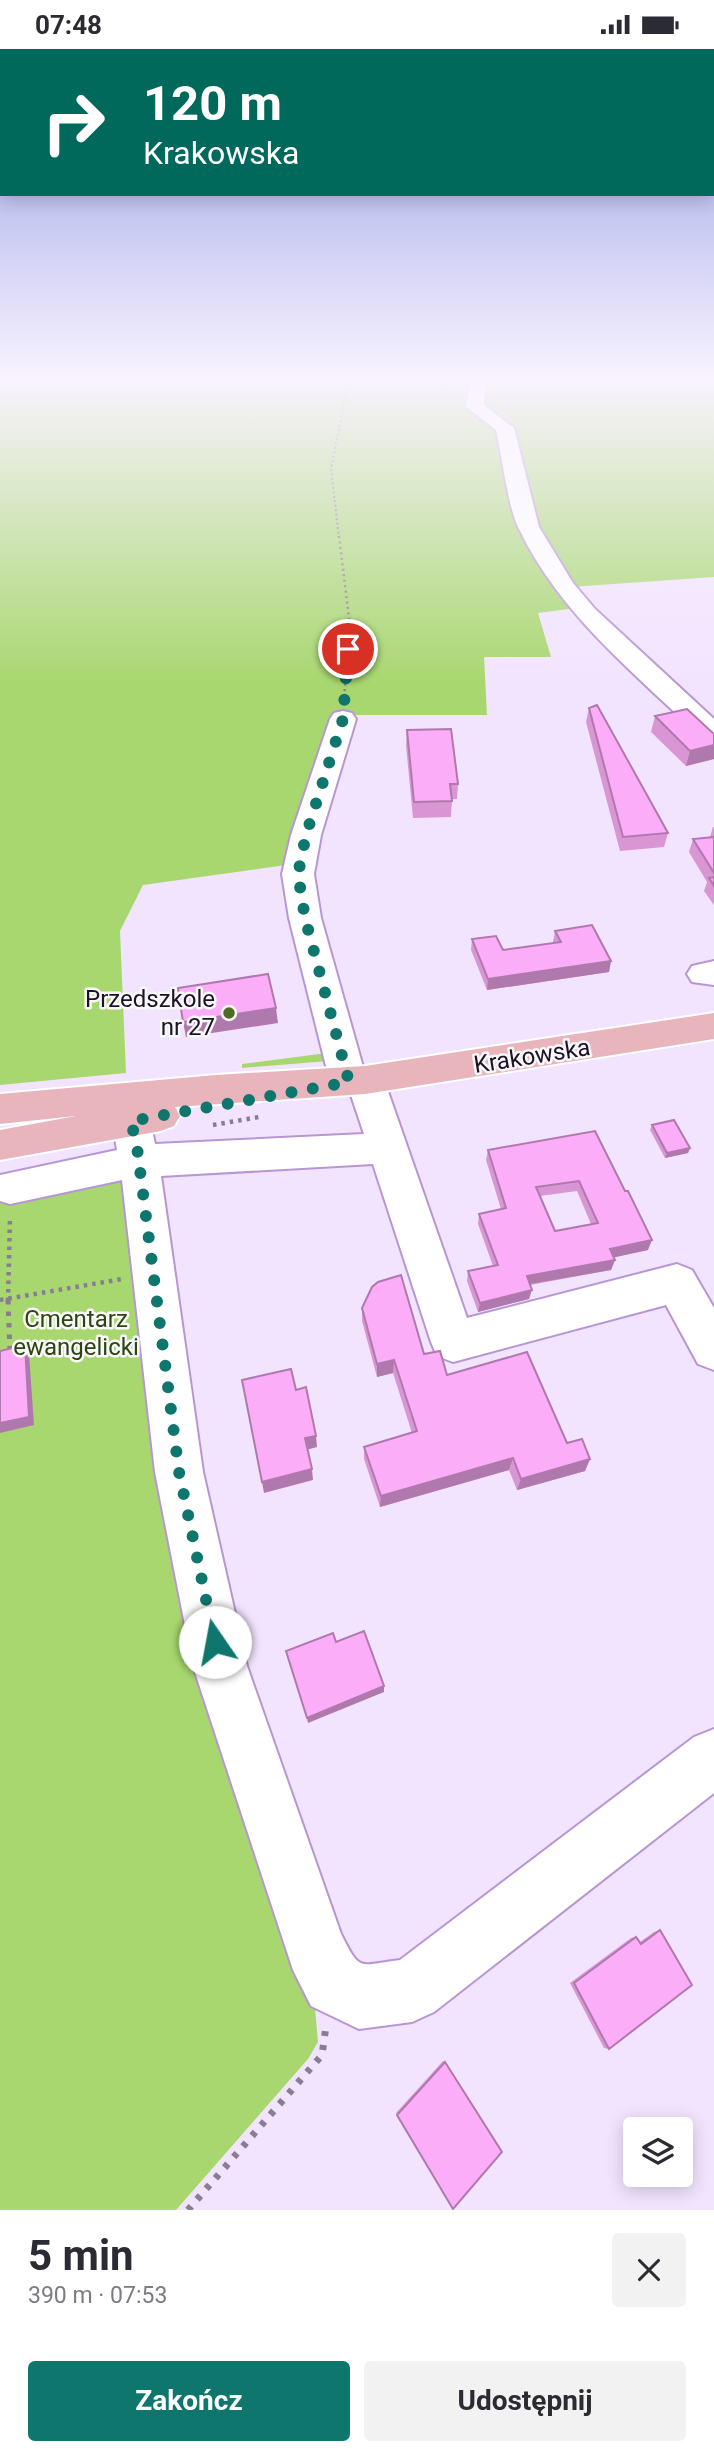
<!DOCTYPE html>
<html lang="pl">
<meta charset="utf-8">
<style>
body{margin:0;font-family:Roboto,sans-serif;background:#f2f2f3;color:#2b2b33;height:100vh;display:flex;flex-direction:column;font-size:26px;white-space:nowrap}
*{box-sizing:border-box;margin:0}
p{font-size:23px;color:#7c7c81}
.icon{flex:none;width:38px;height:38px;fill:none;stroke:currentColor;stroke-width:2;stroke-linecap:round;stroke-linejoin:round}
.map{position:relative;height:2161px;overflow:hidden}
.drawer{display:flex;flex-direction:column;background:#fff;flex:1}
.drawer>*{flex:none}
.guide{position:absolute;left:0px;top:0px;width:714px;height:147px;box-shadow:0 4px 18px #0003;background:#00695c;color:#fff;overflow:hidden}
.fabs{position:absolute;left:623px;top:2068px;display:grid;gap:14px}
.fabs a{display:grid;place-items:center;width:70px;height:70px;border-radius:7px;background:#fff;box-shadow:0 4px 18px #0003;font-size:35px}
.pin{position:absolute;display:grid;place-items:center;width:60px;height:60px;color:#fff;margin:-30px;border:4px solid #fff;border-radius:50%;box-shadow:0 2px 7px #0007}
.me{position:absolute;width:77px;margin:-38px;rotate:348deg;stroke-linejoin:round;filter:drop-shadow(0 0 5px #0008)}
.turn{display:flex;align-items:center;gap:24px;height:147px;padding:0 28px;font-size:32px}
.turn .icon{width:91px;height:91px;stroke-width:2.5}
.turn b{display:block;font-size:49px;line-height:60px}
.round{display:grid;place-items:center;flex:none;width:74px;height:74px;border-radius:7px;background:#f2f2f3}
.summary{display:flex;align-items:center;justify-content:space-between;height:119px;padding:0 28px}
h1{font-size:42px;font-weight:700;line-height:52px}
.cta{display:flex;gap:14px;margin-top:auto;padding:14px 28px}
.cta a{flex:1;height:80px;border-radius:7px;background:#0f766e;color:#fff;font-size:28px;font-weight:700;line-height:80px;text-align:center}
.cta a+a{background:#f2f2f3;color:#2b2b33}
.status{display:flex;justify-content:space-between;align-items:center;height:49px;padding:0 35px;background:#fff;direction:ltr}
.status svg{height:19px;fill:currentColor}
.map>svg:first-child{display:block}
.green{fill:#a8d76f}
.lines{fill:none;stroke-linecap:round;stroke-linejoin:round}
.minor-casing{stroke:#b896d5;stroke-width:4}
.major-casing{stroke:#fff;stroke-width:4}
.path-far4{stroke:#897c95;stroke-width:2;stroke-dasharray:2 2.5;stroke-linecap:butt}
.path-far3{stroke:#897c95;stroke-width:2.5;stroke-dasharray:2 3.5;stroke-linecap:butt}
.path-far2{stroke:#897c95;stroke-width:4.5;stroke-dasharray:3.5 5;stroke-linecap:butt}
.path-far1{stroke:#897c95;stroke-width:5;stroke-dasharray:4.5 7;stroke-linecap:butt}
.path{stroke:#897c95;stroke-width:7;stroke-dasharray:5 9;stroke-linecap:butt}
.minor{fill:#fff;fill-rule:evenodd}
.major{fill:#e8b5bd;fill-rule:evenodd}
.wall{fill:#d995d4;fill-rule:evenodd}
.shaded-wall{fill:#b079ad}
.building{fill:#fcadf7;stroke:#b079ad;stroke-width:2;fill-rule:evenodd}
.route{stroke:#0f766e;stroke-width:12;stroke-dasharray:0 21.6}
.poi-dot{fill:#4e6d23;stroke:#f8f8f8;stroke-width:2.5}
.labels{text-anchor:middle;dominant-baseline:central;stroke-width:5;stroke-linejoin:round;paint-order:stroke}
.poi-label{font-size:24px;fill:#1e1128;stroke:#f8f8f8;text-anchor:end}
.street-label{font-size:24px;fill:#1e1128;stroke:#f8f8f8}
.park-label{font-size:24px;fill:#2f4413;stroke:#f8f8f8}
</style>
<div class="status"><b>07:48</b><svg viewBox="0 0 49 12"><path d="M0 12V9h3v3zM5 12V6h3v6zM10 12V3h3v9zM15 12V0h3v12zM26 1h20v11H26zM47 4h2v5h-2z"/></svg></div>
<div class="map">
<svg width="714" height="2161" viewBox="0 0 714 2161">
<rect width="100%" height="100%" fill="#f2e4ff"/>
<path class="green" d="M0,333H474L470,347L498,375L519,469L576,559L538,564L551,608H484L487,666H335L293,815L143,836L120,882L126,1024L0,1036Z
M480,333H714V528L570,538L537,489L490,365L477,346Z
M327,1004L329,1012L242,1019V1015Z
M132,1128L314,1947L318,1993L308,2010L176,2161H0V1152Z"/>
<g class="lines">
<defs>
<path id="minor" d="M470,333H486L484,356L514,379L539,478L573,534L595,560L714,670V693L704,691C637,626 560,566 519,480C508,459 502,407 496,381L466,358Z
M343,662L352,664L356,670L321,786L314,825L321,869L363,1018L378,1021L384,1031L467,1269L677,1215L692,1221L714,1259V1321L698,1315L666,1256L453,1313L437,1307L431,1293L373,1115L161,1127L203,1423L247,1617L341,1885C361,1924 358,1916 400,1911L694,1688L714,1680V1744L434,1963L412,1973L359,1980L311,1957L293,1921L193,1617L155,1423L122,1131L10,1155L0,1152V1126L117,1101L112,1072L117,1062L131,1057L145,1062L150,1072L155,1095L364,1085L351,1046L336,1043L330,1033L289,869L282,825L291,786L330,670L334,664Z
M714,912V936L692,933L687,925L692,917Z"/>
<path id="major" d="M714,964V990L365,1045L175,1058L180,1067L174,1077L161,1082L0,1111V1081L76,1067L0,1075V1045L216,1026L365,1017Z"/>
</defs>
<use href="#minor" class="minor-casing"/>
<use href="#major" class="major-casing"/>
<path class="path-far4" d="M440,333L454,346
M339,489L331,420L348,333"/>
<path class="path-far3" d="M339,487L350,577L344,649"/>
<path class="path-far2" d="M213,1076L259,1068
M0,1251L122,1230
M8,1252L10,1168"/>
<path class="path-far1" d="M8,1251L10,1303"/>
<path class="path" d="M188,2161L322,2006L326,1977"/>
<use href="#minor" class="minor"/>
<use href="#major" class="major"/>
</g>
<path class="wall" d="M589,659L668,784L664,798L620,802L586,673Z
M655,667L714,685V710L686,717L651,683Z
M407,681L458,735L457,750H452L451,768L413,769L406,696Z
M713,778H714V856L704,842L707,833L689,803L693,790L710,788Z
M555,882L611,912L609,923L487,941L471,901L472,890L503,901L554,894L553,893Z
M652,1076L690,1099L688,1104L665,1109L650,1081Z
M595,1082L648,1201L614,1208L615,1211L611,1221L530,1236L529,1250L478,1263L467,1232L468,1222L493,1217L478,1175L479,1165L501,1160L486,1111L488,1101ZM577,1142L591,1175L555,1182L540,1147Z
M362,1259L424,1305L447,1326L567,1394L590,1410L585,1422L517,1441L509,1421L380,1458L364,1410V1398L412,1384L393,1324L377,1328L362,1272Z
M660,1881L609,2000L604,1999L570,1934L631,1889L636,1888L640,1893L654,1883Z
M443,2012L445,2013L397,2066L396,2064Z"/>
<path class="shaded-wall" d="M714,696V710L686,717L690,702Z
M611,912L609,923L487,941L488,930Z
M276,959L278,974L186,988L183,973Z
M690,1099L688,1104L665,1109L667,1104Z
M652,1191L648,1201L607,1210L610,1200Z
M615,1211L611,1221L524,1236L527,1227Z
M532,1241L529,1250L478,1263L480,1254Z
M25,1296L29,1305L34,1376L0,1384V1374Z
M394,1311L393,1324L377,1328V1315Z
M316,1387L317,1398L306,1401L305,1389Z
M513,1409L509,1421L380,1458L381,1447Z
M590,1410L585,1422L517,1441L521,1430Z
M312,1420L313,1431L264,1444L262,1433Z
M384,1637V1643L308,1674L307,1669Z"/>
<path class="building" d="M597,656L668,784L623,788L589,659Z
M687,660L714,685V696L690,702L655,667Z
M451,680L458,735H450L452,752L414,753L407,681Z
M714,788V824L693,790Z
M714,828V837L709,829Z
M592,876L611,912L488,930L472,890L496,887L503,901L561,893L555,882Z
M268,925L276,959L183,973L178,939Z
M674,1071L690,1099L667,1104L652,1076Z
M595,1082L625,1142H628L652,1191L610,1200L615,1211L527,1227L532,1241L480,1254L468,1222L498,1216L479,1165L506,1159L488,1101ZM579,1132L598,1174L555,1182L536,1138Z
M401,1226L424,1305L440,1302L447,1326L527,1303L567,1394L582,1390L590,1410L521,1430L513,1409L381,1447L364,1398L417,1382L394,1311L377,1315L362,1259L372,1238L378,1233Z
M25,1296L29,1368L0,1374V1302Z
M291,1320L296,1341L306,1338L316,1387L305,1389L312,1420L262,1433L242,1331Z
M364,1582L384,1637L307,1669L286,1602L333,1584L336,1593Z
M660,1881L692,1936L609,2000L574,1934L636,1888L641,1895Z
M445,2013L502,2103L453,2160L397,2066Z"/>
<linearGradient id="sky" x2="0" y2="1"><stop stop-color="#939ce6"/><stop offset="0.52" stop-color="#f9f3ff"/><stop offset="1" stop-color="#f9f3ff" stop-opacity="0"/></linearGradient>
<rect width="714" height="635" fill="url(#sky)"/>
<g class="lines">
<path class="route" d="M215,1593L179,1423L137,1098L131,1072L349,1033L305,869L298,825L306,786L343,670L348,600"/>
</g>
<circle class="poi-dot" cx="229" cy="964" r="7"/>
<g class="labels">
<g class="poi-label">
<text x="215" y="950">Przedszkole<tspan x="215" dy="28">nr 27</tspan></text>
</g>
<g class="street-label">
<text transform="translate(532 1007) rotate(-9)">Krakowska</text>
</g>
<g class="park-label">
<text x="76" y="1270">Cmentarz<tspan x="76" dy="28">ewangelicki</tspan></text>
</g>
</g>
</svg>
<div class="fabs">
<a><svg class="icon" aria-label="layers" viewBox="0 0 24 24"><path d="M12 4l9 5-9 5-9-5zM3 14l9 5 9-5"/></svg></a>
</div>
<div class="pin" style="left:348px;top:600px;background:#d93025"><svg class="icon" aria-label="arrive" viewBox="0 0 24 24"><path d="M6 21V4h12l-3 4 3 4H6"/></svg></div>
<svg class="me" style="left:215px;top:1593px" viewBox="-20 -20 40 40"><circle r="19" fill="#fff"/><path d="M0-13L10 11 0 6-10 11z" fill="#0f766e"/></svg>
<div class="guide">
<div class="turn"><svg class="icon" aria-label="right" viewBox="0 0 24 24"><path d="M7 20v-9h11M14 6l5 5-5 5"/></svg><div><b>120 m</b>Krakowska</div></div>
</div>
</div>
<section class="drawer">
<div class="summary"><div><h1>5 min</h1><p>390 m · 07:53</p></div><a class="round"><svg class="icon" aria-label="close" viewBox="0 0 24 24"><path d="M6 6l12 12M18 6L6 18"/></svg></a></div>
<div class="cta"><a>Zakończ</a><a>Udostępnij</a></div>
</section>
